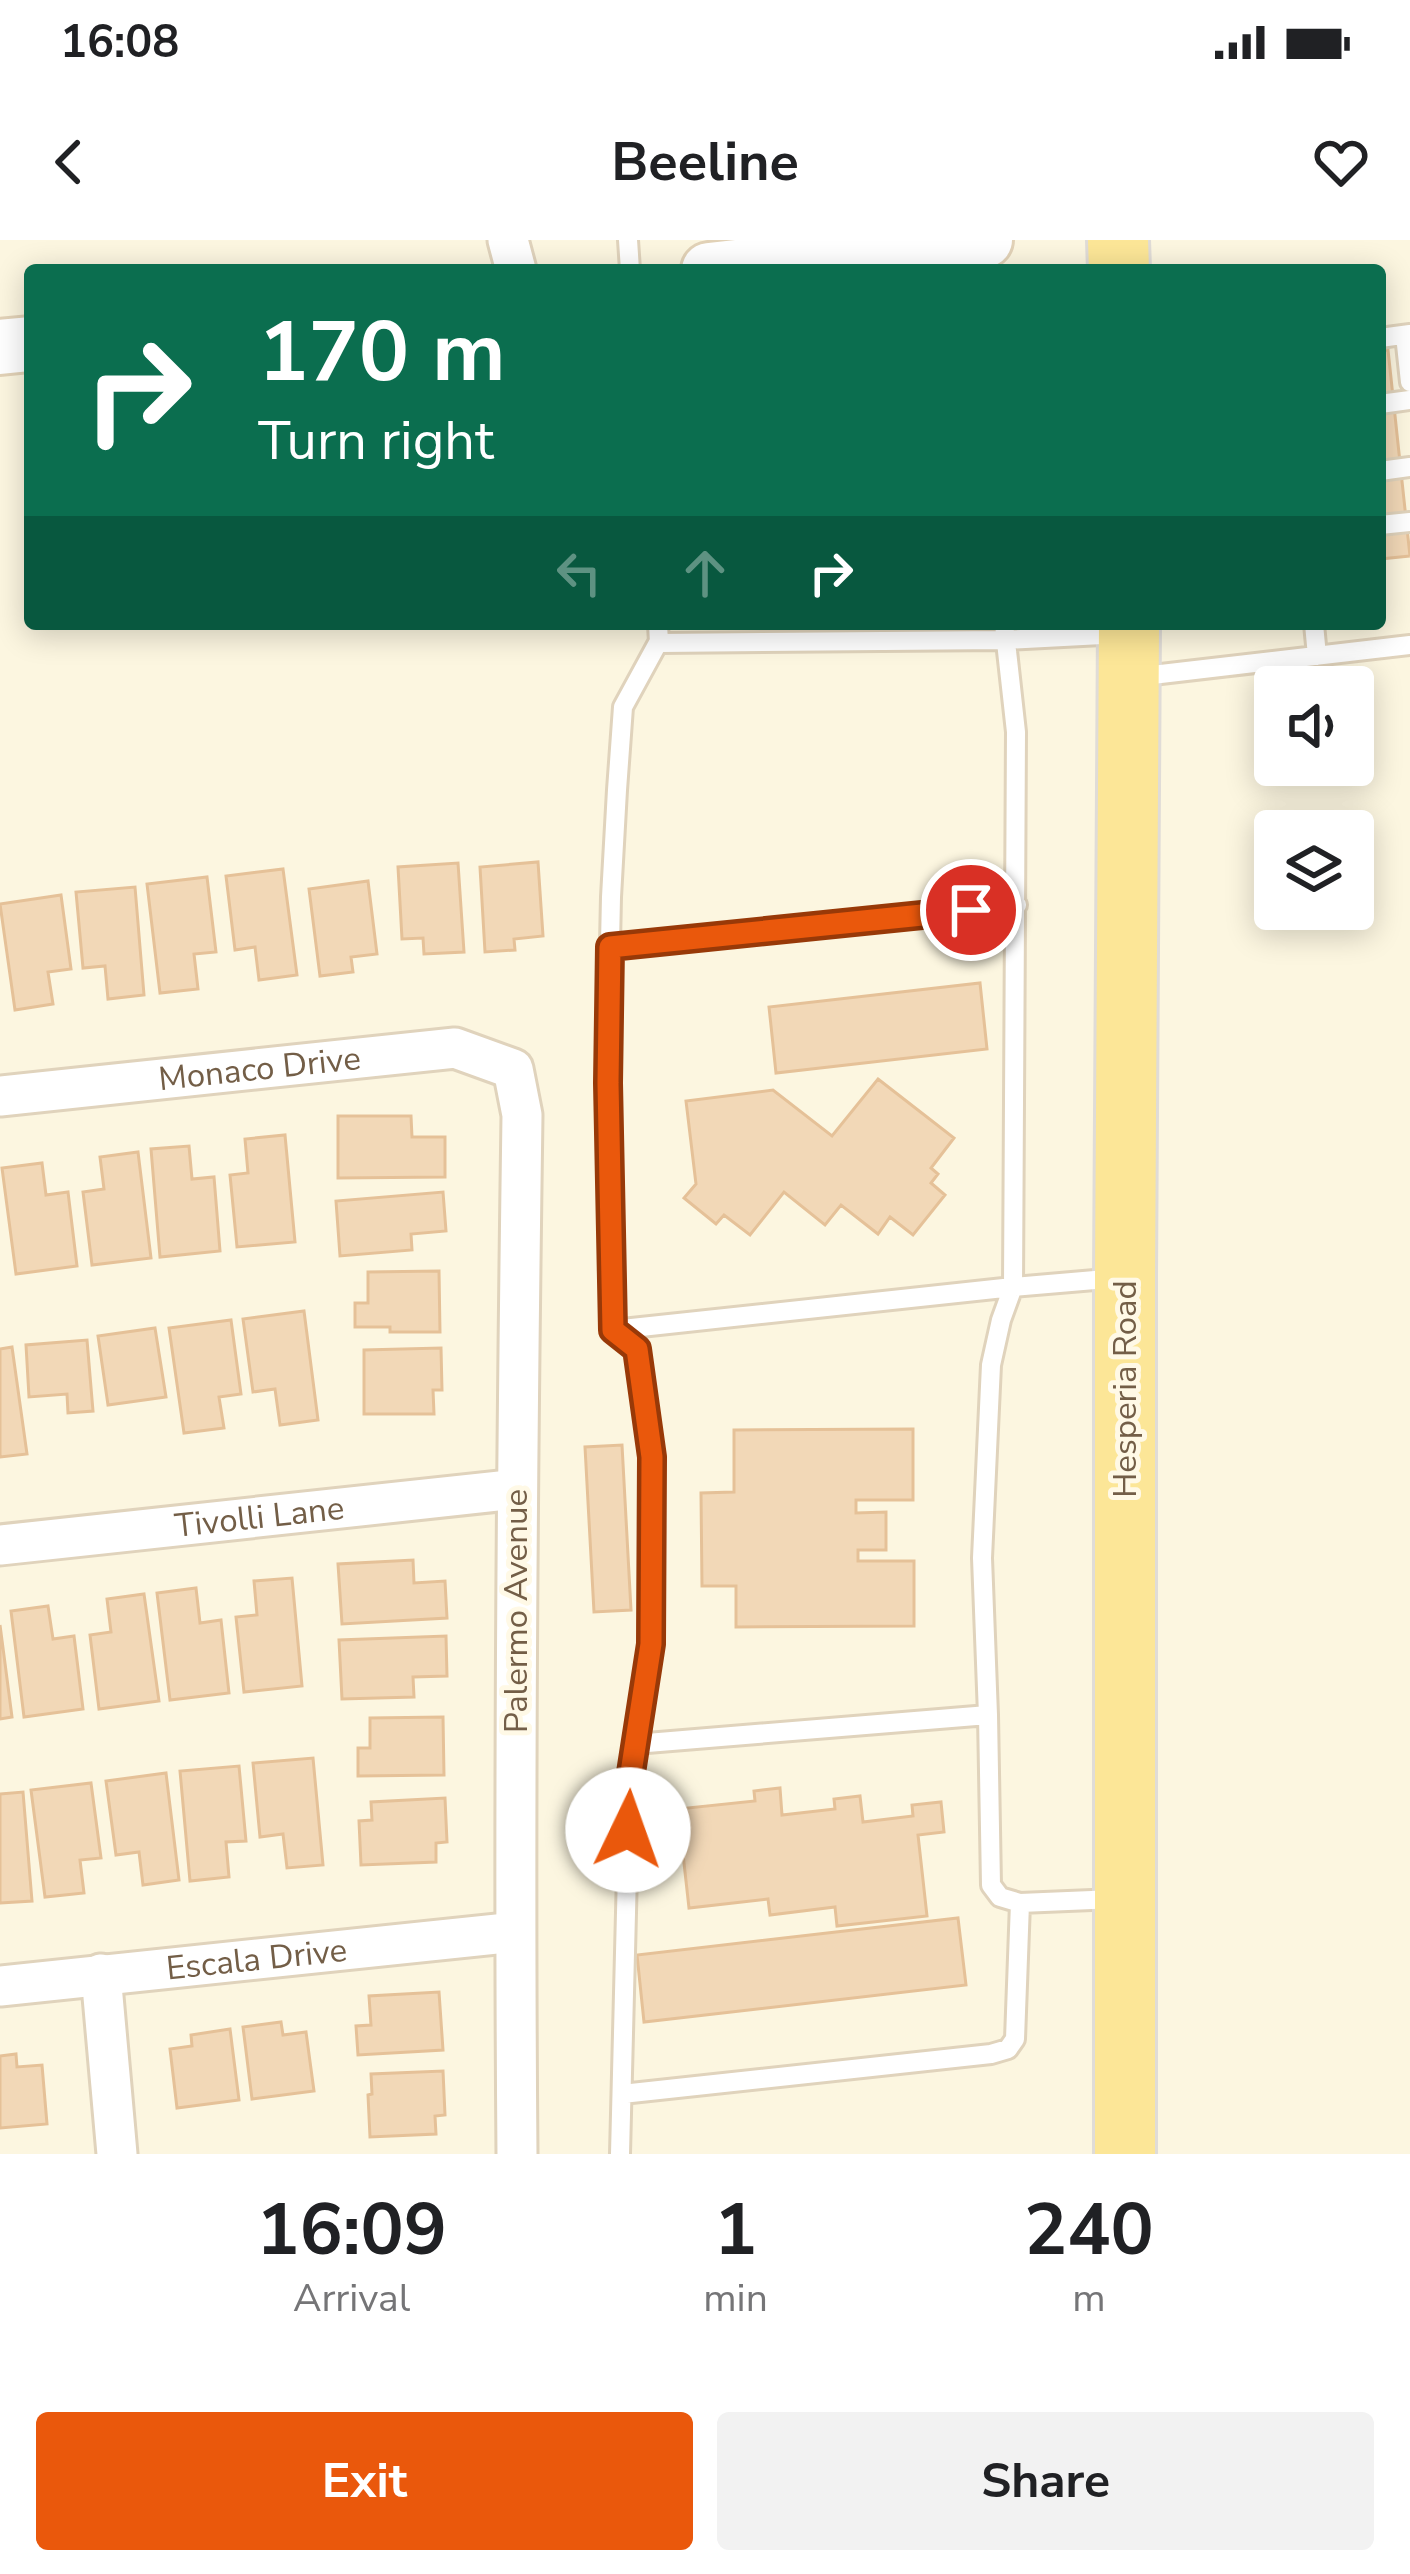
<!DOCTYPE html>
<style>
body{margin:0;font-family:"Nunito Sans",sans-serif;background:#f2f2f2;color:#202124;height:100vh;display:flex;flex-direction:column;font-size:45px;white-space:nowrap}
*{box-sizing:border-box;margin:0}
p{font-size:39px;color:#757577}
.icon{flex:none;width:66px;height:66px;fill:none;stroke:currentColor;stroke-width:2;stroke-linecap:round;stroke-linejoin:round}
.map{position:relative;height:1914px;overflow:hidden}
.sheet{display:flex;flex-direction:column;background:#fff;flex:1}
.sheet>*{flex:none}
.guide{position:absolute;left:24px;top:24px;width:1362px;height:366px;border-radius:12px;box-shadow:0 6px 30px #0003;background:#0b6e4f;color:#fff;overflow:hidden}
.controls{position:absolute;left:1254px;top:426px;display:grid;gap:24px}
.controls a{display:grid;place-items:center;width:120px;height:120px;border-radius:12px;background:#fff;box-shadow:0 6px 30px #0003;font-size:60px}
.pin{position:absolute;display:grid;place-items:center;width:102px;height:102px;color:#fff;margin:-51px;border:6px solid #fff;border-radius:50%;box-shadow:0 3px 12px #0007}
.me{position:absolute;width:132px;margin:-66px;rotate:3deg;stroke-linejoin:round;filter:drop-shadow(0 0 9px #0008)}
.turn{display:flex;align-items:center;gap:42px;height:252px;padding:0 36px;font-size:54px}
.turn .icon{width:156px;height:156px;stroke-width:2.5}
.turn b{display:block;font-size:84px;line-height:102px}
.lanes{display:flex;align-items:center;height:114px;padding:0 36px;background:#0003;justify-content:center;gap:60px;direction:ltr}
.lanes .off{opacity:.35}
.eta{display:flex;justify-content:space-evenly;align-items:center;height:204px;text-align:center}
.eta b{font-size:72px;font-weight:700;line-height:84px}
.button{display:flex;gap:24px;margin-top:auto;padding:24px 36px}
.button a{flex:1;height:138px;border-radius:12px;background:#ea580c;color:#fff;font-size:48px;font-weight:700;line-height:138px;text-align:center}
.button a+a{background:#f2f2f2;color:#202124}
.status{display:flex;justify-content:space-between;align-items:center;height:84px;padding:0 60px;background:#fff;direction:ltr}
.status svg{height:33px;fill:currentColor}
header{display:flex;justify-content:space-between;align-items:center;height:156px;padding:0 36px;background:#fff;font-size:54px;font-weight:700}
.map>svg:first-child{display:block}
.building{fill:#f2d8b7;stroke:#e5c198;stroke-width:3}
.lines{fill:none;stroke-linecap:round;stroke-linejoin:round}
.service-casing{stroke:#e0d3bc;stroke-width:24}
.minor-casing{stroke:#e0d3bc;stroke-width:45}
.secondary-casing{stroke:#e2d2b7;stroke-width:60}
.primary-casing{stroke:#e0dcd7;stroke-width:66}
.service{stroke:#fff;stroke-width:18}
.minor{stroke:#fff;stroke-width:39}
.secondary{stroke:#fff;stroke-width:54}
.primary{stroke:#fce697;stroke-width:60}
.route-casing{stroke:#983908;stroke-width:30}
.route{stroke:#ea580c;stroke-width:21}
.labels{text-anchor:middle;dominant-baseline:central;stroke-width:10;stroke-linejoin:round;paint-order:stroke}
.street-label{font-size:33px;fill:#735e47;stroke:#fff9e6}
</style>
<div class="status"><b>16:08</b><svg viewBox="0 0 49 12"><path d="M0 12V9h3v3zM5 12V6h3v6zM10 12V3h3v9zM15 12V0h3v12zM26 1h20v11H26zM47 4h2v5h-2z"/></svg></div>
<header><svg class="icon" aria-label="back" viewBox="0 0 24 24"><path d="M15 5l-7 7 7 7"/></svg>Beeline<svg class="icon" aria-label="heart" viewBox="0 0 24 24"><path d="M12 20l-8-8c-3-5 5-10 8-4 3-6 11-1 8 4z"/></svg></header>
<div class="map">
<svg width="1410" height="1914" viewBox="0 0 1410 1914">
<rect width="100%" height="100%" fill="#fcf6e0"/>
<path class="building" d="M1388,110L1410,316L1380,319V111Z
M538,622L543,696L514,699L515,710L485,712L480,627Z
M458,623L464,712L424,714L423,698L402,699L398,627Z
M283,629L297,735L259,740L255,707L235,710L226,636Z
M207,637L216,712L194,714L198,749L160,753L147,644Z
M368,641L377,714L351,717L353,732L320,736L309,649Z
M135,647L144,755L108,759L105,726L83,728L76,652Z
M61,655L71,729L48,732L53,764L15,770L0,664Z
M980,743L987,809L776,833L769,767Z
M878,839L954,898L931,928L938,934L931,943L945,955L913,995L890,977L878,994L841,965L825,985L784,952L750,995L724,975L716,984L684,958L696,944L686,861L773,850L832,896Z
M338,876H411L412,897H445V937L338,938Z
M285,895L295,1002L237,1007L230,935L248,933L245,899Z
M189,906L192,939L214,937L220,1011L160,1017L151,909Z
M138,912L151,1018L92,1025L83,952L104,949L100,917Z
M42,923L46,955L68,952L77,1026L16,1034L2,928Z
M443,952L446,991L411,994L412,1010L340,1016L336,961Z
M439,1031L440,1092H390V1087H355V1063H368V1032Z
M304,1071L318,1180L280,1185L275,1149L253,1152L243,1079Z
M231,1080L241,1154L219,1157L224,1188L184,1193L169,1088Z
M155,1088L166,1157L108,1165L98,1096Z
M87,1100L93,1171L68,1173L67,1154L29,1157L26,1105Z
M12,1107L27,1214L0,1217V1109Z
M441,1108L442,1150H433L434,1174H364V1110Z
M913,1189V1260H856V1273L886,1272V1310H858V1321H914V1386L736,1387V1346H702L701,1253L734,1252V1190Z
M622,1205L631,1370L594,1372L585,1207Z
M413,1320L414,1343L445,1341L447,1378L342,1384L338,1324Z
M292,1338L302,1446L244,1452L236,1377L257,1375L254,1341Z
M196,1348L200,1383L221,1380L229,1453L170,1460L157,1353Z
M144,1354L159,1461L99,1469L90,1395L111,1392L107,1359Z
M48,1366L53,1399L74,1396L83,1469L24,1477L11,1371Z
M0,1385L12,1477L0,1479Z
M446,1396L447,1436L413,1437L414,1457L342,1459L339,1400Z
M443,1477L444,1535L358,1536V1508H370V1478Z
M313,1518L323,1625L287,1628L283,1594L260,1597L253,1523Z
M239,1526L246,1601L226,1602L229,1637L190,1641L180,1531Z
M166,1533L179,1640L143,1645L139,1612L116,1615L106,1541Z
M91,1543L101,1618L80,1620L84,1653L45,1657L31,1550Z
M780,1548L782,1575L835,1569L834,1559L860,1556L863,1582L913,1576L912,1565L941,1562L944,1592L918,1595L927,1676L837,1686L835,1667L770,1675L768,1659L689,1668L678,1569L755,1561L754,1551Z
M23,1552L32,1661L0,1663V1554Z
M445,1558L447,1602L436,1603V1622L361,1625L359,1581L372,1580L371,1562Z
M958,1678L966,1745L644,1782L637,1715Z
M439,1752L443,1810L358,1815L356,1786L371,1785L369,1756Z
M281,1782L283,1795L306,1792L314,1851L252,1859L243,1787Z
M230,1789L239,1860L177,1868L170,1809L192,1806L191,1795Z
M16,1814L17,1827L42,1825L47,1884L0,1888V1816Z
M443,1831L445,1875L435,1876L436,1894L370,1897L368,1855L372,1854L371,1834Z"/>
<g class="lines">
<defs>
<path id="service" d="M628,0L630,30
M1405,95L1410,142
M1380,98L1410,94
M1380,164L1410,160
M1380,231L1410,227
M1380,285L1410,282
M658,384L659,403L1004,400L1121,394
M1004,384L1016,492L1013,1047L1118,1038
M1314,384L1317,416
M1135,437L1410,405
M610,707L1017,665
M613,1090L1013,1047L1001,1080L991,1125L982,1318L988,1475
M635,1504L988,1475L991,1645L1000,1657L1020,1663
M622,1854L991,1814L1008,1809L1015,1799L1020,1663L1116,1659
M620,1914L629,1552L651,1404L652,1218L637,1109L613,1090L607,843L611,657L617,550L623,467L659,401"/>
<g id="minor">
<path d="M508,0L516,30"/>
<path id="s1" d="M0,856L455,808L513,829L522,875C517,1221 514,1568 517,1914"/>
<path id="s2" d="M0,1305L517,1249"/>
<path d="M101,1734L117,1914"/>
<path id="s3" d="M0,1746L515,1692"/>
</g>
<path id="secondary" d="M709,30L985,0
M0,107L30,104"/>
<path id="primary" d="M1118,0L1119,30
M1125,1914V1037L1129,384"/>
</defs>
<use href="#service" class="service-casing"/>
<use href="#minor" class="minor-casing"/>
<use href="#secondary" class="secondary-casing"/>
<use href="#primary" class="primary-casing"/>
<use href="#service" class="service"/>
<use href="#minor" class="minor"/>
<use href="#secondary" class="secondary"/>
<use href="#primary" class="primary"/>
</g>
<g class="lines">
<defs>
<path id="route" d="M628,1590V1552L651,1404L652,1217L637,1109L613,1090L608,843L610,707L971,670"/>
</defs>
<use href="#route" class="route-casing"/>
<use href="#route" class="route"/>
</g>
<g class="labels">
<g class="street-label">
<text stroke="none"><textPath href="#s1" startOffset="261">Monaco Drive</textPath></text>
<text transform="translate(1125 1149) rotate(-90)">Hesperia Road</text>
<text stroke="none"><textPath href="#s2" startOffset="261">Tivolli Lane</textPath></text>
<text transform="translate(516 1371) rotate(-90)">Palermo Avenue</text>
<text stroke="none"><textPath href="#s3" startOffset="258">Escala Drive</textPath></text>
</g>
</g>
</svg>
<div class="controls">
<a><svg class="icon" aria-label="sound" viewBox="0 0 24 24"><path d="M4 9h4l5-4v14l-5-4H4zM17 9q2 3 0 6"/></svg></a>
<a><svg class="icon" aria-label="layers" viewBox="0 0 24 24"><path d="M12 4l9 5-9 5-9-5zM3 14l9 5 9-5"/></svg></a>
</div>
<div class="pin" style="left:971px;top:670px;background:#d93025"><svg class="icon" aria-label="arrive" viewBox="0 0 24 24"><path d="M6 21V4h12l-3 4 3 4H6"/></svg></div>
<svg class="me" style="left:628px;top:1590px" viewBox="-20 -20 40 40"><circle r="19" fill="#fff"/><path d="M0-13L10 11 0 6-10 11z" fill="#ea580c"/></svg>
<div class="guide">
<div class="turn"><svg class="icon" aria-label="right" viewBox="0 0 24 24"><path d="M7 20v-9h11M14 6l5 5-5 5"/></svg><div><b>170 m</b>Turn right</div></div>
<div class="lanes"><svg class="icon off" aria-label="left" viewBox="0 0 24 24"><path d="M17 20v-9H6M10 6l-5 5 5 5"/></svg><svg class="icon off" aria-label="ahead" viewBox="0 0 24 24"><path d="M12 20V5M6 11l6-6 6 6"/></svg><svg class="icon" aria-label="right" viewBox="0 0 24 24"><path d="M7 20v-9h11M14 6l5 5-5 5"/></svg></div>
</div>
</div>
<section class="sheet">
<div class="eta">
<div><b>16:09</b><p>Arrival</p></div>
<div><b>1</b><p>min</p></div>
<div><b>240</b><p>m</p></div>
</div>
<div class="button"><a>Exit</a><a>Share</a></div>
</section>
